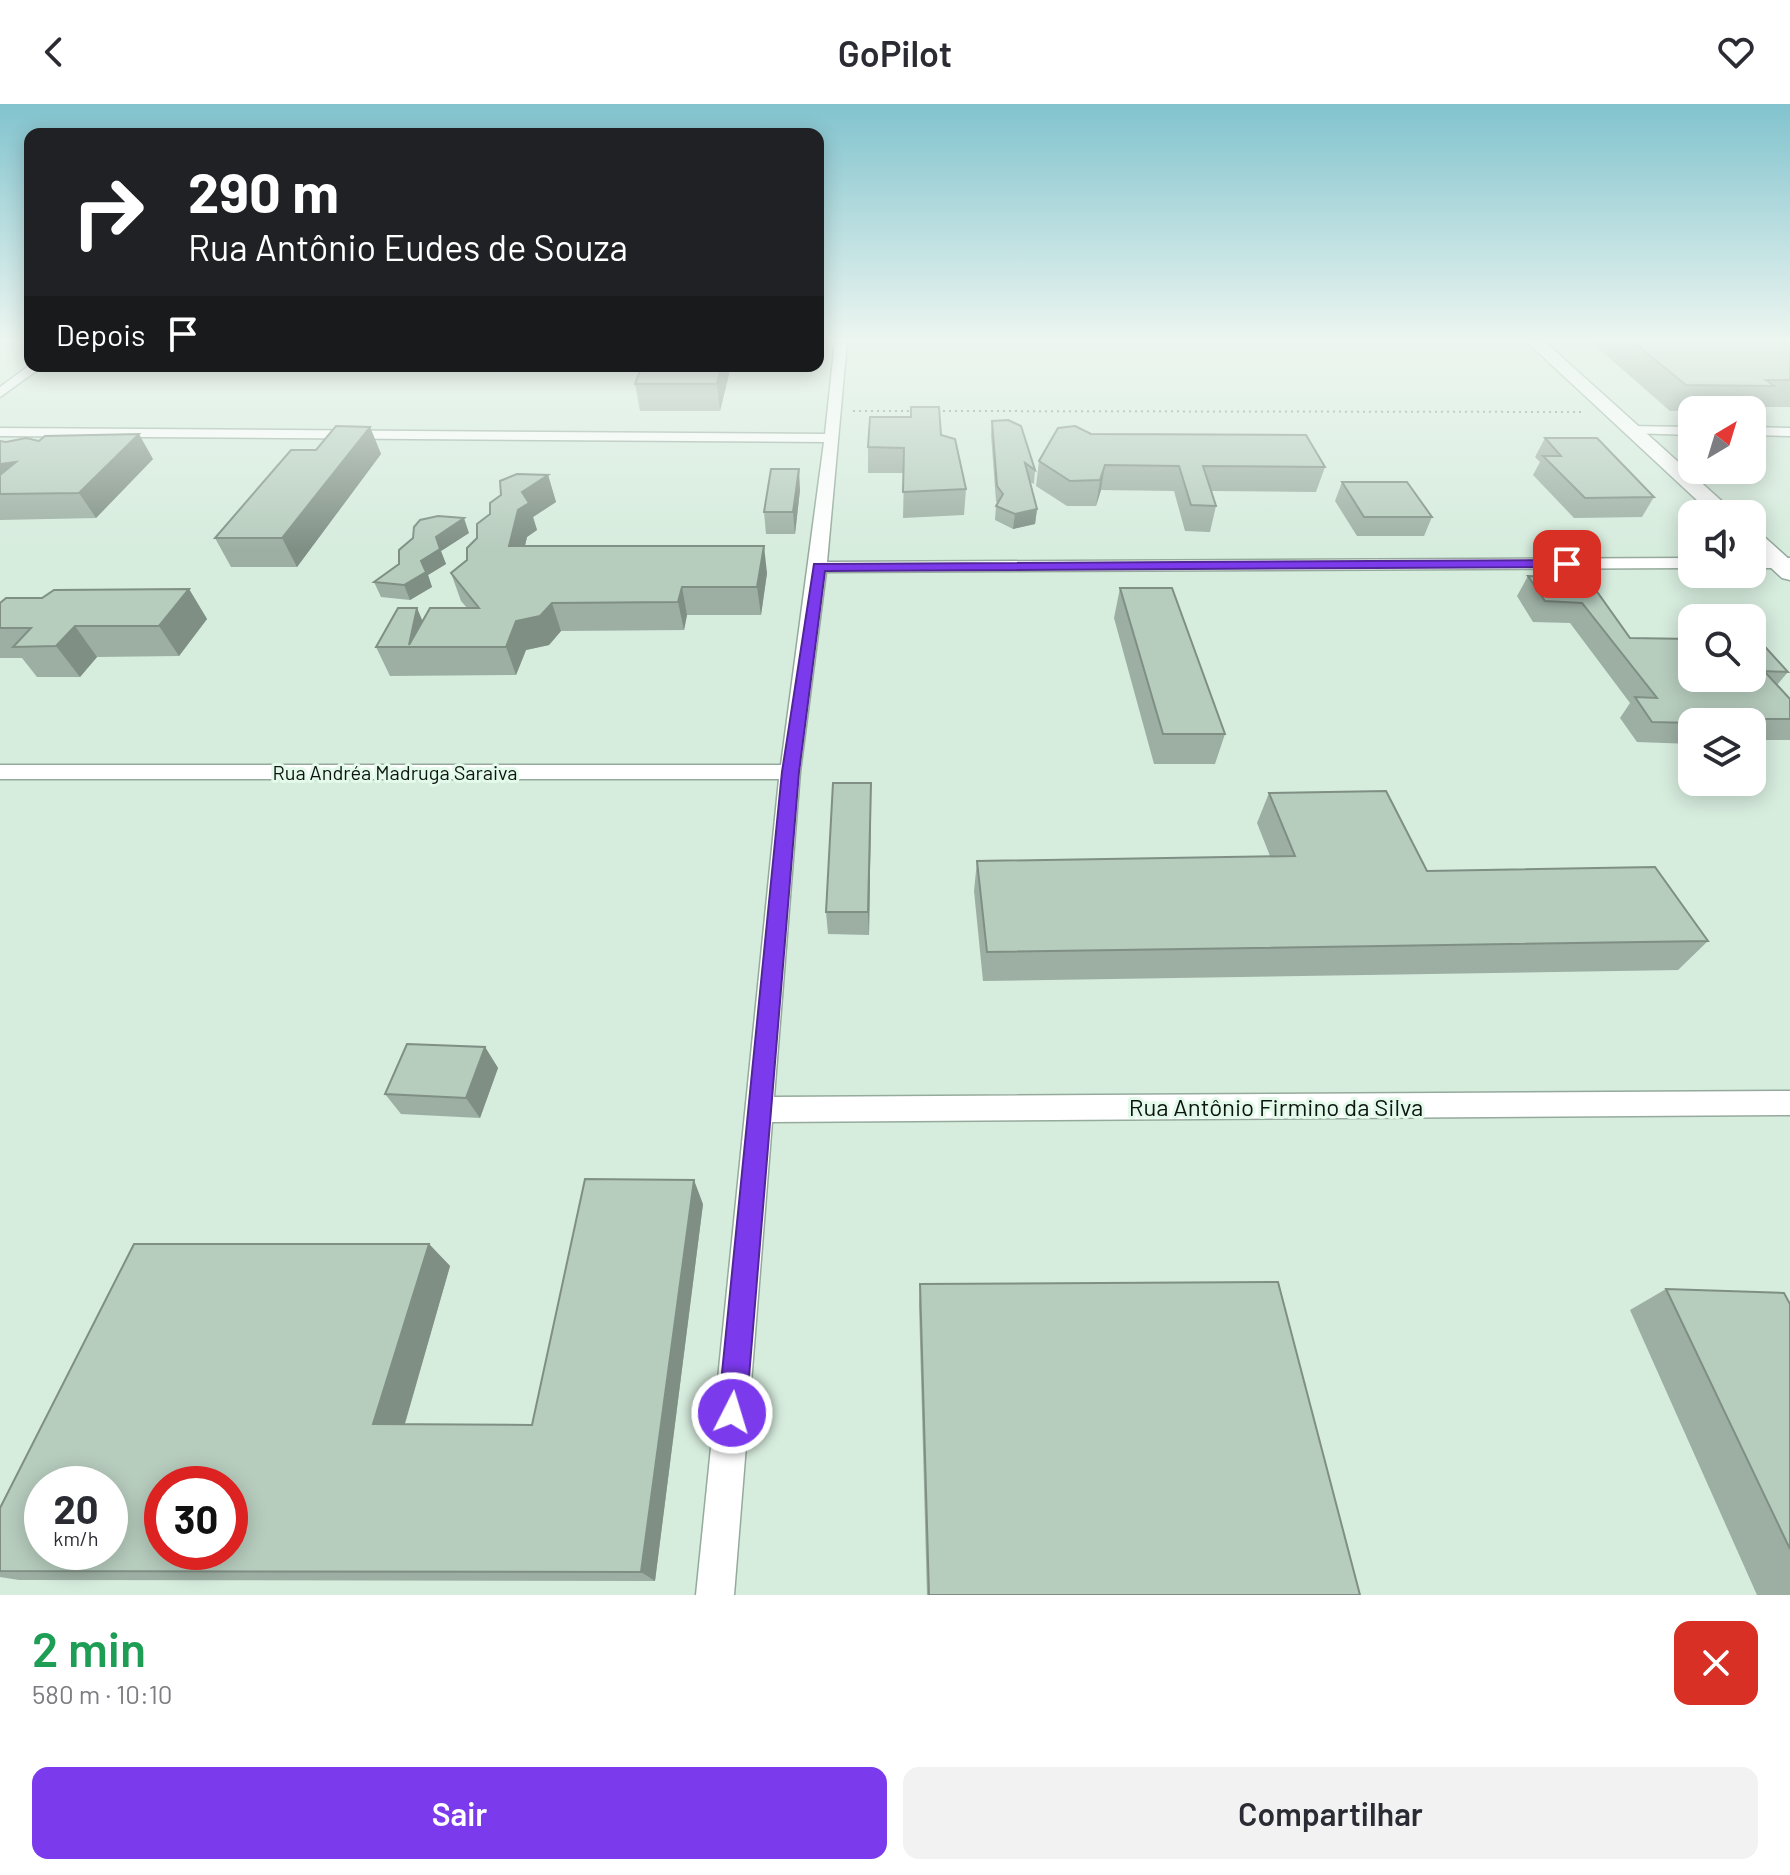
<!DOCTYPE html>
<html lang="pt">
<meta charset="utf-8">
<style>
body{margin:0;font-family:Barlow,sans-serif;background:#f2f2f3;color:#2b2b33;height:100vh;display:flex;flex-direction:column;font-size:30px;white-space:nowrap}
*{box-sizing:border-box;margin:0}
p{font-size:26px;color:#7c7c81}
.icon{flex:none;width:44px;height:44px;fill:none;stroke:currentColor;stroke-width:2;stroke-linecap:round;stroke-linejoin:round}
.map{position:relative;height:1491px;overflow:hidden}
.sheet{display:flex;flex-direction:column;background:#fff;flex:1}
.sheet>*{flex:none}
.guide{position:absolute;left:24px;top:24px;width:800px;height:244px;border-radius:16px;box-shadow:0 4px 20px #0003;background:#202124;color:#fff;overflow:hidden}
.needle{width:52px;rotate:38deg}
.controls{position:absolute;left:1678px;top:292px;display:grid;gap:16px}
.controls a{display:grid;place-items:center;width:88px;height:88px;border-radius:16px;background:#fff;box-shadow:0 4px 20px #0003;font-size:40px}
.speed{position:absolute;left:24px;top:1362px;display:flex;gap:16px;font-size:40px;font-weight:700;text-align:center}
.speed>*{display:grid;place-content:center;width:104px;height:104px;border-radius:50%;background:#fff;box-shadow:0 4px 20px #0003;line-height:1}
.speed small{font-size:20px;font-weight:400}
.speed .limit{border:12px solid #d22;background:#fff;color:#111}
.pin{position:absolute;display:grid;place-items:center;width:68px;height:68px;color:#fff;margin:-34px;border-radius:16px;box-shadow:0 4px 12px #0006}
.me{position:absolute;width:88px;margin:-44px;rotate:5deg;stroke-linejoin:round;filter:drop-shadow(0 0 6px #0008)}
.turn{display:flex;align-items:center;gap:28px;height:168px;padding:0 32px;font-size:36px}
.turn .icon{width:104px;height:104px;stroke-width:2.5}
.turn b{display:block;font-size:56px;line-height:68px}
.then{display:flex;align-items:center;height:76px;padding:0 32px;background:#0003;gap:16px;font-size:30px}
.round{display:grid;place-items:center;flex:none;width:84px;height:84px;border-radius:16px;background:#f2f2f3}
.overview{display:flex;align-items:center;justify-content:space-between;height:136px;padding:0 32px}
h1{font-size:48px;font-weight:600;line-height:60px;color:#1e9e55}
.action{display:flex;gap:16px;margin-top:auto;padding:16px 32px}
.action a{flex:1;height:92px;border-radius:16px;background:#7c3aed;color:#fff;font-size:32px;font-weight:600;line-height:92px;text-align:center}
.action a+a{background:#f2f2f3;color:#2b2b33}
header{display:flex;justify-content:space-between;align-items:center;height:104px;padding:0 32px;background:#fff;font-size:36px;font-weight:600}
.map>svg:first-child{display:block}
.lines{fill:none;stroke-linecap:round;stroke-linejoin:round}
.street-casing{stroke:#95aa9c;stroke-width:3}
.secondary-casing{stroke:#95aa9c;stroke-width:3}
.path{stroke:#748379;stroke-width:2;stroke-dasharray:2 4;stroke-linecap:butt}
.street{fill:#fff;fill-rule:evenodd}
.secondary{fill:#fff;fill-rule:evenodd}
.wall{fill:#9dafa3}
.shaded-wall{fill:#7f8f84}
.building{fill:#b6ccbd;stroke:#7f8f84;stroke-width:2;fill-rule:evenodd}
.route{fill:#7c3aed;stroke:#51269a;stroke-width:2}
.labels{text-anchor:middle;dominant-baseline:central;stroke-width:6;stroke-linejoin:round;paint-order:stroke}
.street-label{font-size:20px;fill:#0d1510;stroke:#e3faea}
.near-street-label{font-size:24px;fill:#0d1510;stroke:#e3faea}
</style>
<header><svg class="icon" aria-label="back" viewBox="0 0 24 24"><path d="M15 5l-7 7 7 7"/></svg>GoPilot<svg class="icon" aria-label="heart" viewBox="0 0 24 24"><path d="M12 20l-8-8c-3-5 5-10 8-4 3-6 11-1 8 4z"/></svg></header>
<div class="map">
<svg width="1790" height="1491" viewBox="0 0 1790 1491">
<rect width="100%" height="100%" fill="#d6ecdd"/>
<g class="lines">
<defs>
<path id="street" d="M835,237H847L827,458L1692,454V464L826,468L800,668L774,993L1790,987V1011L772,1018L734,1491H696L779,675H0V661H781L824,338L0,332V324L825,330Z
M30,261L43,262L0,293V283Z
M1626,322L1692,323V331L1631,329L1624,325Z
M1752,323L1790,324V332L1752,331Z
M1752,454H1790V464H1752Z"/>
<path id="secondary" d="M1526,237H1544L1736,410H1712Z
M1752,427L1760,429L1790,456V476L1782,474L1752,446Z"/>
</defs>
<use href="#street" class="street-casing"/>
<use href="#secondary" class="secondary-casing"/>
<path class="path" d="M853,307H916
M937,307L1584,308"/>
<use href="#street" class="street"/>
<use href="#secondary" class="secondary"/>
</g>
<path class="wall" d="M1590,237H1790V303H1761L1757,308H1752V306L1670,307Z
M731,262L720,307H640L635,280Z
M992,317L1035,366L1034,380L1030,378L1037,405L1035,420L1013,425L995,416L996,402L997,399L996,397L991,331Z
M370,323L381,350L297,463H231L215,434L316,346Z
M1091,330L1325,363L1316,388L1211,387L1216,402L1210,428L1185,427L1174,387L1101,386L1096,402H1067L1036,382L1039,357Z
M941,331L966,385L964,411L903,414L904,369H868V343Z
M1545,334L1654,393L1642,413L1574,414L1533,371L1540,358L1535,353Z
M0,337L6,338L39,337L153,355L96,414L0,416Z
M548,371L556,398L533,413L537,426L527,433L525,442L767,469L761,511H687L684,526L561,527L549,541L526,546L516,571L390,572L376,543L417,504L422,518L467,504L461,497L451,469L467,456Z
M1342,378L1432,413L1424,432H1357L1335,397Z
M800,386L795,430H766L764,408Z
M469,429L441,447L446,460L428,471L432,483L410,496L381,493L374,478L399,460L413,434Z
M1528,472L1588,475L1630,534L1752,535L1788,568L1777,581L1790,595V636H1752V618H1692V640L1637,638L1620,614L1630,599L1570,519L1533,518L1517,492Z
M1120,484L1225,630L1215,660H1154L1114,514Z
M189,485L207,515L179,552L97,553L80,573H37L22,554H0V499L42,494Z
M1269,689L1427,767L1708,837L1678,866L983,877L974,787L977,757L1270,752L1257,719Z
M871,702L869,831L828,830L826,808Z
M485,943L498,964L480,1014L401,1010L385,990Z
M703,1100L655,1477L19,1476L0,1473V1404L429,1140L450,1162L405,1320L532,1321Z
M920,1180L1360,1491H927L919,1201Z
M1666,1185L1790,1200V1491H1757L1630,1206Z"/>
<path class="shaded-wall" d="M721,262H731L720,307L717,280Z
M370,323L381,350L297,463L282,434Z
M139,330L153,355L96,414L79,389Z
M16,358L0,388V360Z
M1105,361L1101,386L1096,402L1100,376Z
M799,365L800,386L795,430L793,408Z
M548,371L556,398L533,413L537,426L527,433L518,470L509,442L522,388Z
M1037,405L1035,420L1013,425L1015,410Z
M464,414L469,429L441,447L436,433Z
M764,442L767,469L761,511L757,483Z
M440,445L446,460L428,471L432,483L410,496L404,481L421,457Z
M682,483L687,511L684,526L678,498Z
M189,485L207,515L179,552L159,522Z
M552,499L561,527L549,541L526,546L516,571L506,543L516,517Z
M417,504L429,532L409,541Z
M75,522L97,553L80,573L56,542Z
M871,679V702L869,831L868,808Z
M485,943L498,964L480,1014L466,994Z
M694,1076L703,1100L655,1477L641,1468Z
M429,1140L450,1162L400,1336L373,1320Z"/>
<path class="building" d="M1632,237H1790V276H1766L1774,282L1686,281Z
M642,262H721L717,280H635Z
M911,303H939L941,331L955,335L966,385L903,388L904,344L868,343L870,313H911Z
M1008,316L1021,322L1035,366L1025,359L1037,405L1015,410L996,402L1003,390L997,382L992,317Z
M336,322L370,323L282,434H215L291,346H316Z
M1075,322L1091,330L1306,331L1325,363L1203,362L1216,402L1191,401L1179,362L1105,361L1100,376L1070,377L1039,357L1058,324Z
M139,330L79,389L0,390V371L16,358L0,360V337L6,338L26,334L39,337L45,332Z
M1545,334H1597L1654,393L1585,394L1543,352H1561Z
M771,365H799L793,408H764Z
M517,370L548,371L522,388L529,399L518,406L509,442H764L757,483H682L678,498L552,499L540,512L516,517L506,543H376L398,504H417L409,541L430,504H479L451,469L467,456V444L477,434V420L490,410V399L501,391L500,377Z
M1342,378H1407L1432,413H1364Z
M438,412L464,414L436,433L440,445L421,457L426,468L404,481L374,478L399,460V446L413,434L414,423L420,416Z
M1528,472L1588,475L1630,534L1692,535V574H1752V535H1758L1788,568L1764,567L1790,595V615H1744L1746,618H1692V619L1652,618L1635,593L1657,594L1582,499L1545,497Z
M1120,484H1172L1225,630H1163Z
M189,485L159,522H75L56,542L13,543L31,524H0V499L6,494H42L54,486Z
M833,679H871L868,808H826Z
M1386,687L1427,767L1655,763L1708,837L987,848L977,757L1295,752L1269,689Z
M407,940L485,943L466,994L385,990Z
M585,1075L694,1076L641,1468L0,1467V1404L134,1140H429L373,1320L532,1321ZM42,1380H110V1448H42ZM162,1380H230V1448H162Z
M1278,1178L1360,1491H929L920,1180Z
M1666,1185L1784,1189L1790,1200V1445Z"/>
<linearGradient id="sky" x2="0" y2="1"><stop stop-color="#81c3ce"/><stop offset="0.53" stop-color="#edf6f0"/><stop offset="1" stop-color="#edf6f0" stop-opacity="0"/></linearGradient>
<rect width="1790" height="446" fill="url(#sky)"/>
<path class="route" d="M1567,456L1574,460L1572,463L825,467L799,668L746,1309L742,1319L732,1323L722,1319L718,1309L782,668L814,460Z"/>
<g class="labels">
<g class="street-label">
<text x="395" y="668">Rua Andréa Madruga Saraiva</text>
</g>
<g class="near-street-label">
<text x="1276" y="1002">Rua Antônio Firmino da Silva</text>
</g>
</g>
</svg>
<div class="controls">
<a><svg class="needle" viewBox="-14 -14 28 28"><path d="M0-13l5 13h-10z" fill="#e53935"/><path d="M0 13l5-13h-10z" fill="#7c7c81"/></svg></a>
<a><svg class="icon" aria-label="sound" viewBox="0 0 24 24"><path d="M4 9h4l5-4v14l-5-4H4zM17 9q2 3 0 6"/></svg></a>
<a><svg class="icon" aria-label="search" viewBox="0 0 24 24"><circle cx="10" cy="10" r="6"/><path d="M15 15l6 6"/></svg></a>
<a><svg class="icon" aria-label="layers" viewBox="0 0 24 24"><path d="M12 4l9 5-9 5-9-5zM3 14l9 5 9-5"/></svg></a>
</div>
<div class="speed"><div>20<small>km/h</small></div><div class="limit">30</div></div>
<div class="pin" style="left:1567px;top:460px;background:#d93025"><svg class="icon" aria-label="arrive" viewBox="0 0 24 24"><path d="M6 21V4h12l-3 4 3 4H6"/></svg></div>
<svg class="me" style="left:732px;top:1309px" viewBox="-20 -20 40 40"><circle r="17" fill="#7c3aed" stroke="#fff" stroke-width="3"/><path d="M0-11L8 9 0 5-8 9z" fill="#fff"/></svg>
<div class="guide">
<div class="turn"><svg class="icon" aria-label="right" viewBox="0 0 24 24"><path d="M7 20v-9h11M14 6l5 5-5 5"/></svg><div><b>290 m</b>Rua Antônio Eudes de Souza</div></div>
<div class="then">Depois<svg class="icon" aria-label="arrive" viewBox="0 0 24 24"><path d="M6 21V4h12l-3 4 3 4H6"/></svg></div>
</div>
</div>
<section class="sheet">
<div class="overview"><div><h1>2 min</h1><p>580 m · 10:10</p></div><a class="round" style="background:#d93025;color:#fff"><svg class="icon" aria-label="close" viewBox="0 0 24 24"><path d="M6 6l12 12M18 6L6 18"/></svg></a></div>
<div class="action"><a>Sair</a><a>Compartilhar</a></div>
</section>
